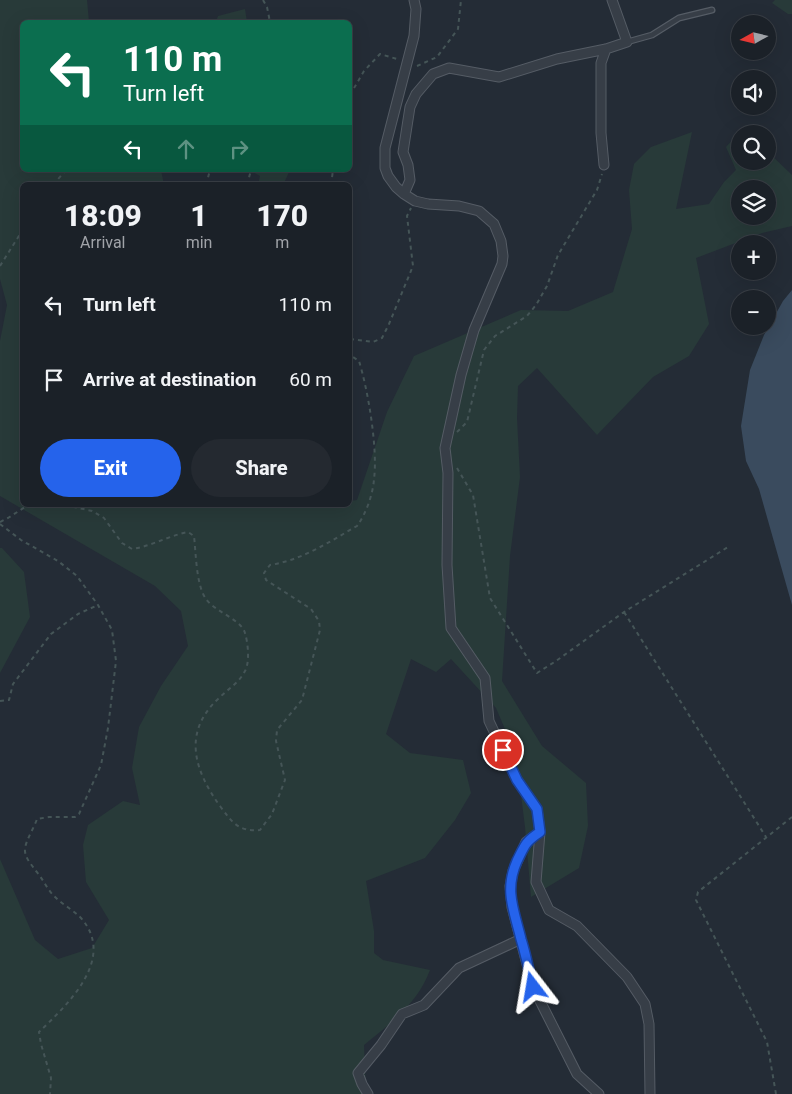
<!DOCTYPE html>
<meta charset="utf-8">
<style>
body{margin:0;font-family:Roboto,sans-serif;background:#242930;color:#f1f3f6;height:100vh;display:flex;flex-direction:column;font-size:19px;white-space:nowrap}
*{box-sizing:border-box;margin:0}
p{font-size:16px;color:#a0a3a8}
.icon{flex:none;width:28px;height:28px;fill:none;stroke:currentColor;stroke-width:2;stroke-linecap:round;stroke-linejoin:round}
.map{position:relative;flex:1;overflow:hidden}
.details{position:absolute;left:20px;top:182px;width:332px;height:325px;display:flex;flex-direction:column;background:#1b2128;border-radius:8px;box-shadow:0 5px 20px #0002,0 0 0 1px #393e45}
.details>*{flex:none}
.top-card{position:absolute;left:20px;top:20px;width:332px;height:152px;border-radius:8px;box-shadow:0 5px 20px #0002,0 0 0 1px #393e45;background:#0b6e4f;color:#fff;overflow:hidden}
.needle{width:32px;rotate:262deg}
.buttons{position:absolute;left:731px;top:15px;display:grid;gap:10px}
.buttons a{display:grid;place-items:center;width:45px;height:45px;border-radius:50%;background:#1b2128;box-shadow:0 5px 20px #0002,0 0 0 1px #393e45;font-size:25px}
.pin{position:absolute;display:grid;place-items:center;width:42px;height:42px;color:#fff;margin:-21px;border:2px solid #fff;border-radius:50%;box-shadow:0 1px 5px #0007}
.me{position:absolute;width:55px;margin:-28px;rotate:346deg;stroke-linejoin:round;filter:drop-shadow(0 0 4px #0008)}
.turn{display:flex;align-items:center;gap:18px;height:105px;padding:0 20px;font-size:22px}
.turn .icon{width:65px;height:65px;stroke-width:2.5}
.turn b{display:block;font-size:35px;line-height:42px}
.lanes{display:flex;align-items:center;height:48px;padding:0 20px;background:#0003;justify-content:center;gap:25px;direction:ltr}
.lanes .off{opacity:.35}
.eta{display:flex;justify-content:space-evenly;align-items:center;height:85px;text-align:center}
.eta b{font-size:30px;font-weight:800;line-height:35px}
.button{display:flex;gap:10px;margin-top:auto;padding:10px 20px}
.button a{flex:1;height:58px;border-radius:30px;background:#2563eb;color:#fff;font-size:20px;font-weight:800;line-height:58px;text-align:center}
.button a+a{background:#242930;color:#f1f3f6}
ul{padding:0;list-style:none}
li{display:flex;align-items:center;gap:15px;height:75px;padding:0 20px}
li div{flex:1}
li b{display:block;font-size:19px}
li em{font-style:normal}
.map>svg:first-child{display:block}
.green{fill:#283a39;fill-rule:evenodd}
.water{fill:#3a4b5e}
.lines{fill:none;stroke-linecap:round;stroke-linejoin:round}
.lane-casing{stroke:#555c65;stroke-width:7}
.street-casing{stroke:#555c65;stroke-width:11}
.path{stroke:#455557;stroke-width:2;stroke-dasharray:4 4;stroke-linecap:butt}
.lane{stroke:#373e47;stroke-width:4.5}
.street{stroke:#373e47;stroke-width:9}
.route-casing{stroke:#184099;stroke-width:12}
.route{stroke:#2563eb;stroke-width:9}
</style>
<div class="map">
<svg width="792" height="1094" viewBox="0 0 792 1094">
<rect width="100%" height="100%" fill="#242c36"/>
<path class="green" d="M0,0H87L89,22H22V170H161L164,185H22V505H350V501L357,500L387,412L414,356L521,310L568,311L613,292L632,229L629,190L634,164L651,147L692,132L676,209L709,204L724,182L736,170L726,147L746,125L753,134H740V161H768V152L792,175V226L762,233L696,258L709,324L689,356L653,377L597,435L537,368L518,386L517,418L520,477L510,556L502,681L542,746L586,783L588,826L579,868L531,897L525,827L516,755L496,708L451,659L436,672L411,659L386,734L410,753L463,760L471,793L455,820L425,858L366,881L374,931V953L383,960L430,970C418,1003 391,1023 364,1045L366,1094H0V859L35,940L58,959L92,948L109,920L86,882L83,845L88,825L123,801L140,805L132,768L139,727L161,686L188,646L181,611L155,586L0,496V341L7,305L0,279ZM740,189H768V216H740Z
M775,0H792V14H788L772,3Z
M245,9L247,22H216L218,16Z
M249,170H290L283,185H258L260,176Z
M0,548H2L24,572L30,617L0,673Z"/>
<path class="water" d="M792,290V605L759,489L746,461L741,426L750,370L764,335L783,301Z"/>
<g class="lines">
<defs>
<path id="lane" d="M627,42L652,35L679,18L712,10"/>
<path id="street" d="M414,0L416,9L414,36L385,148V168L388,176L396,187L404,194L415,201L428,204L459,206L479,211L494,224L501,241L503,256L502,264L474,330L461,375L445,448L448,473L447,565L451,628L485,678L489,721L517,780L537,809L540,832L536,882L549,910L577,926L627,977L645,1004L649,1024L650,1094
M604,165L601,133V63L606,49
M404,194L410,180L408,165L403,152L410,107L416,94L433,74L449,68L499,77L557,59L606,49L627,42L612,0
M540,832L526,842L513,871L510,886L512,907L533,987L577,1074L599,1094
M368,1094L362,1084L358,1073L381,1045L402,1014L424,1005L459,968L521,939"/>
</defs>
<use href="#lane" class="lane-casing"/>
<use href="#street" class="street-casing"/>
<path class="path" d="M263,0L267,7L270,22
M417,66L437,57L458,29L461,0
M350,95L364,71L380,54L397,59
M53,185L66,170
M206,185L210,170
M247,185L251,170
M331,185L333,170
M0,266L22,231
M350,339L373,342L382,338L389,324L413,266L407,216L411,208
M457,432L467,422L484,350L495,336L527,316L536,305L547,286L558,255L597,190L602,174
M457,468L473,495L490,598L537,673L556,661L624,612L728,547
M65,505L92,511L104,518L122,543L132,549C152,546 168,536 188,532L194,536C196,553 196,585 206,599C215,612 241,619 245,633C248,643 250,662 245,671C239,683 228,689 219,698C182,732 194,770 220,806C232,822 238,832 260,830L272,814L285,780L276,741L277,730L302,700L320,630L319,621L311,609L266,580L264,573L270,565C302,560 329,542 357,526C366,514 373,494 374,479C378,449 368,390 359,361L353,357L350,358
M0,522L8,518L28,505
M0,524L21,540L58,561L77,576L98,605L112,630L116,661L108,728L101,765L79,814L75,817H49L37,819C34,828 27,838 25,848C24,857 31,864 36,871C43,879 47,889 54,896C62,904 73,910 81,918C117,959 67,1005 39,1032L41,1044L51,1078L50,1094
M624,612L766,837
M0,701L9,700L13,684L51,634L78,614L98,605
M776,1094L767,1042L696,900L698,892L792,817"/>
<use href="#lane" class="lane"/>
<use href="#street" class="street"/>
</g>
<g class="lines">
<defs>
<path id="route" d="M503,750L517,780L537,809L540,832C525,842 525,845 517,861C504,890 514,910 521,939C526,955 529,971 533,987"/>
</defs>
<use href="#route" class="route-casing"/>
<use href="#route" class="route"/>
</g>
</svg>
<div class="buttons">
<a><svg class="needle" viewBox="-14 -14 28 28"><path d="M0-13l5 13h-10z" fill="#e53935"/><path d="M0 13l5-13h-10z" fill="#a0a3a8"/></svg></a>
<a><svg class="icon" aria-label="sound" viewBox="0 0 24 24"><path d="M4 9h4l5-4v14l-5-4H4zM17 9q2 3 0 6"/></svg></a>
<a><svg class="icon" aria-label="search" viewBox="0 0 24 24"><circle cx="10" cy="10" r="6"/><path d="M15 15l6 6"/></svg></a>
<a><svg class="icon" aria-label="layers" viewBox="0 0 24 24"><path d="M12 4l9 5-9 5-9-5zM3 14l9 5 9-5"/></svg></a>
<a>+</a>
<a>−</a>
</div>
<div class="pin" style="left:503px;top:750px;background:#d93025"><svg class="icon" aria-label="arrive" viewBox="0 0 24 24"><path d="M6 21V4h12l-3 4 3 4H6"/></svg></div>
<svg class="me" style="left:533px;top:987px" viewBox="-20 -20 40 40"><path d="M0-17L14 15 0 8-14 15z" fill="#2563eb" stroke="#fff" stroke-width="4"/></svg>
<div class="top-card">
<div class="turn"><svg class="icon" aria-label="left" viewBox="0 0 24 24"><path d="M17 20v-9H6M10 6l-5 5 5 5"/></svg><div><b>110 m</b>Turn left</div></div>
<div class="lanes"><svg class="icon" aria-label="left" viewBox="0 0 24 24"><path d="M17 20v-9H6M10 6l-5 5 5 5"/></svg><svg class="icon off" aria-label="ahead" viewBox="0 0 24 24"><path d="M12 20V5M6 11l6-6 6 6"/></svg><svg class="icon off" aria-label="right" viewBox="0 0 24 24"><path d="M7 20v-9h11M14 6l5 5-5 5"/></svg></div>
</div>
<section class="details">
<div class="eta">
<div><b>18:09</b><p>Arrival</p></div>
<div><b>1</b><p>min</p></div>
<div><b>170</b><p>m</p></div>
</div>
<ul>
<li><svg class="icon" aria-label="left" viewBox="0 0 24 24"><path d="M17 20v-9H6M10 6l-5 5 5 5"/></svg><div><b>Turn left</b></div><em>110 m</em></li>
<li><svg class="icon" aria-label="arrive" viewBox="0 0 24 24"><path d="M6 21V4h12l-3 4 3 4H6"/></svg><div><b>Arrive at destination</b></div><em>60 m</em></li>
</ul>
<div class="button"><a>Exit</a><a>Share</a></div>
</section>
</div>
